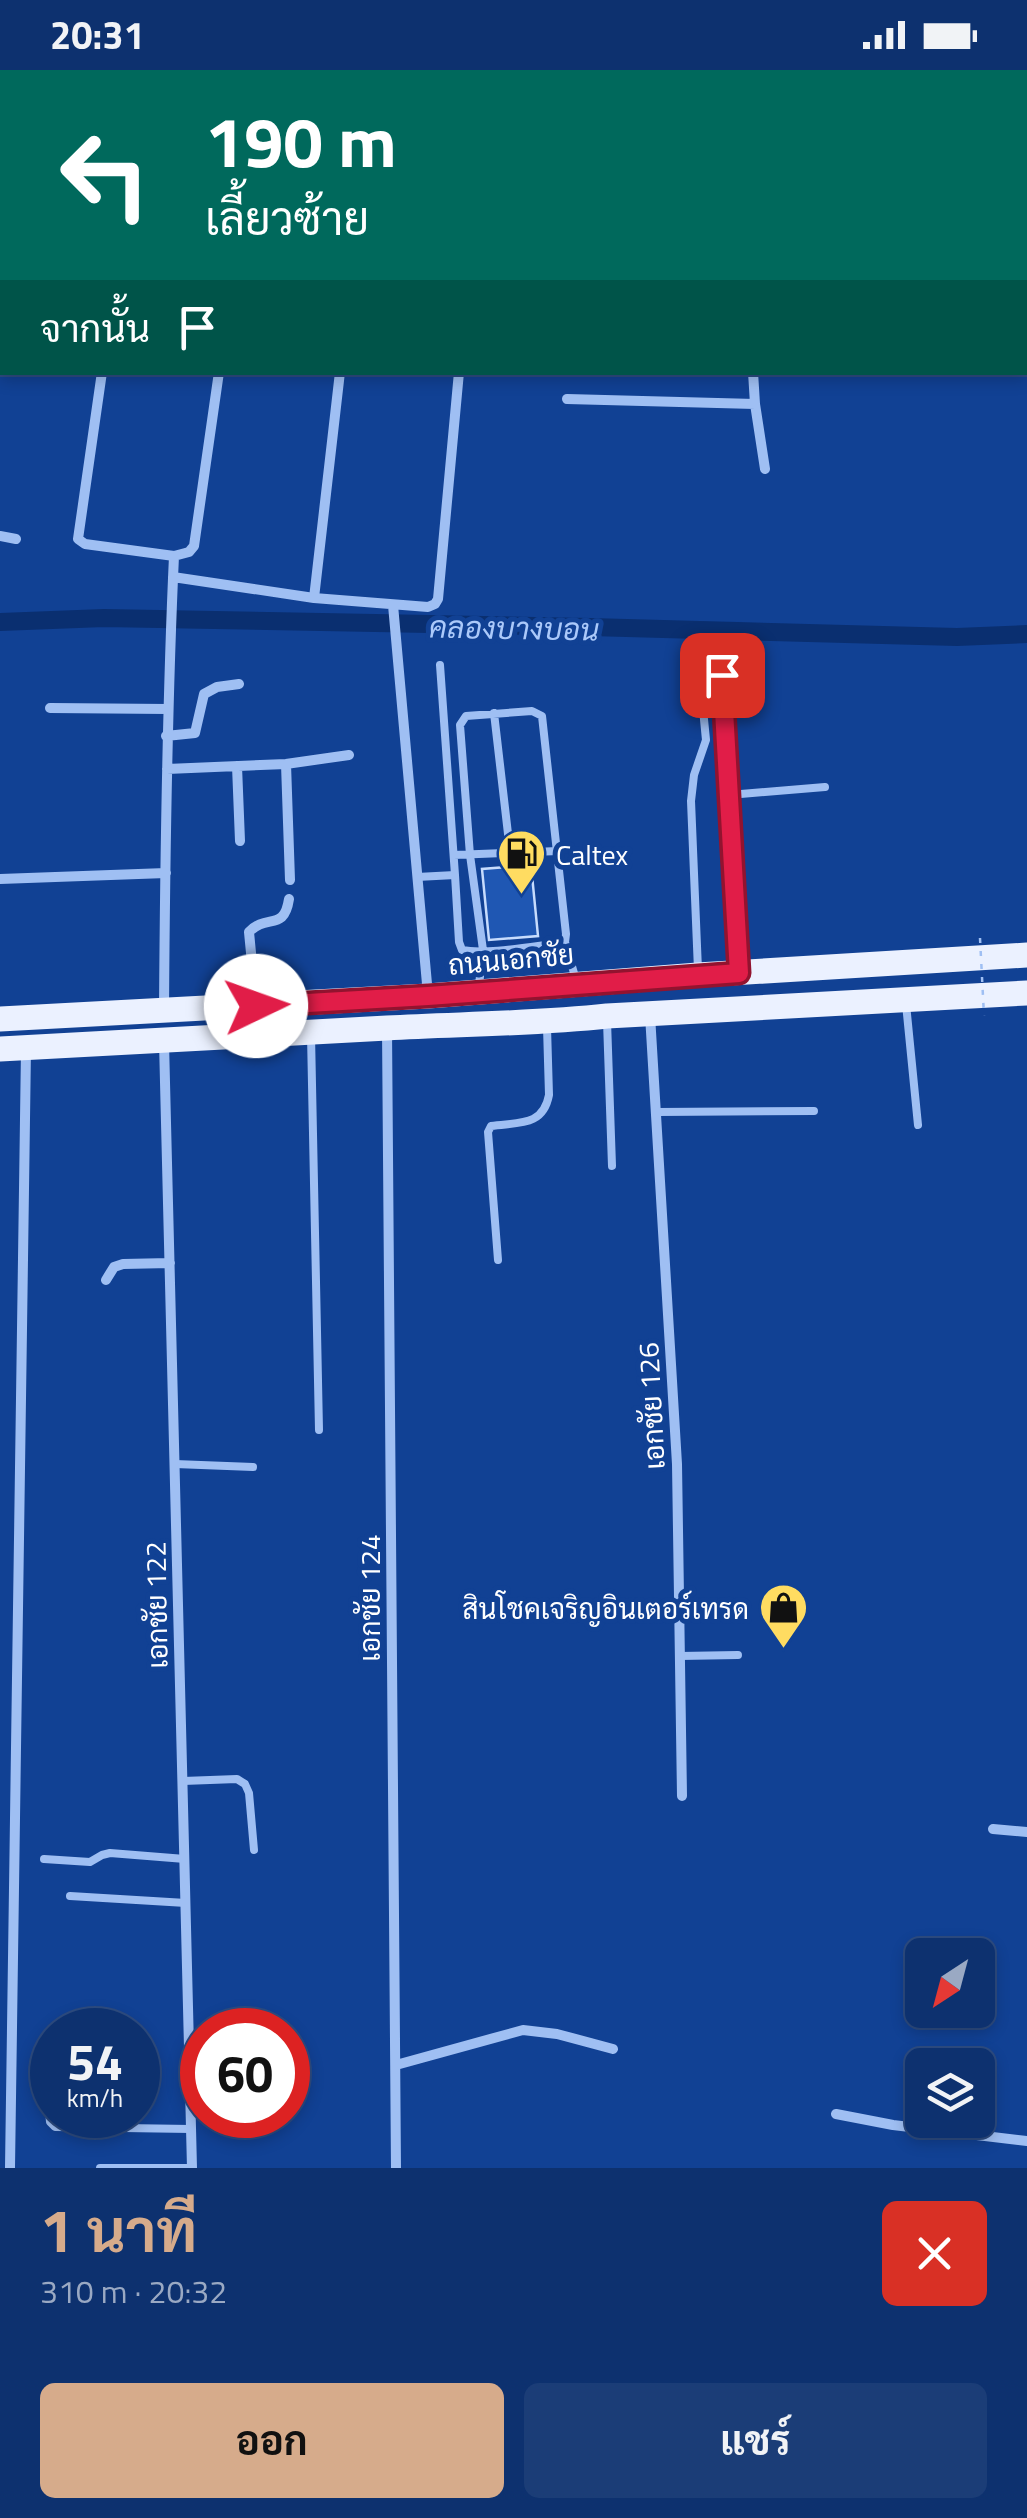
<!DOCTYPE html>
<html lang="th">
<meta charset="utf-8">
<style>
body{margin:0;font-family:"Titillium Web",Sarabun,sans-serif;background:#1b3d77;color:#f1f3f6;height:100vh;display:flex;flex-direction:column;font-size:38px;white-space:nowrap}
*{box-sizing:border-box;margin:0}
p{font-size:32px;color:#9aa9c3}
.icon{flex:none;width:55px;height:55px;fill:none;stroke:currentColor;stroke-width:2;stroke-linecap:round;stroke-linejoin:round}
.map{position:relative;height:2098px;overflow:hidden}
.panel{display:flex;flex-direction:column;background:#0d316f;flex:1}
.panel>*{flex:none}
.guide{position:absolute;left:0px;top:0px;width:1028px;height:305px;box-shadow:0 5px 15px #0003,0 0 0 2px #2d4c82;background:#00695c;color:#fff;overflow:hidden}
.needle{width:65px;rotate:216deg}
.fabs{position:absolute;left:905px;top:1868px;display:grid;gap:20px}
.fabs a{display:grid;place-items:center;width:90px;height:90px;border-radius:15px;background:#0d316f;box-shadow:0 5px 15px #0003,0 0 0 2px #2d4c82;font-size:50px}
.speed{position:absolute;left:30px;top:1938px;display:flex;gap:20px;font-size:50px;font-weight:700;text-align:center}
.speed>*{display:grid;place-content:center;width:130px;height:130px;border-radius:50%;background:#0d316f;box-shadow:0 5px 15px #0003,0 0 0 2px #2d4c82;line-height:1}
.speed small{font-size:25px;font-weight:400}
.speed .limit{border:15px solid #d22;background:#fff;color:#111}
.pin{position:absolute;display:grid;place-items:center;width:85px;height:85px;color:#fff;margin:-42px;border-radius:20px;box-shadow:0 5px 15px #0006}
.me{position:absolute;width:110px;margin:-55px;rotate:87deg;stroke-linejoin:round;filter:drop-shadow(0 0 8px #0008)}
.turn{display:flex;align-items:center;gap:35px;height:210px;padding:0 40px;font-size:45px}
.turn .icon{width:130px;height:130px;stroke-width:2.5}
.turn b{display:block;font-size:70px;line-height:85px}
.then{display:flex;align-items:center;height:95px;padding:0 40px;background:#0003;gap:20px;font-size:38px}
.round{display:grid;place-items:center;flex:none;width:105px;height:105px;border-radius:15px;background:#1b3d77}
.headline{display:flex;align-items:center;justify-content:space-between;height:170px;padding:0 40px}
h1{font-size:60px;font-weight:700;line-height:75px;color:#d6ab8b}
.action{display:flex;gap:20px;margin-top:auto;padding:20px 40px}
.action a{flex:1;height:115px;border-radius:15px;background:#d6ab8b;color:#111;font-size:40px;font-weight:700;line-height:115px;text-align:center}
.action a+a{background:#1b3d77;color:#f1f3f6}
.status{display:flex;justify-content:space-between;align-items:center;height:70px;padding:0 50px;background:#0d316f;direction:ltr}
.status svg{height:28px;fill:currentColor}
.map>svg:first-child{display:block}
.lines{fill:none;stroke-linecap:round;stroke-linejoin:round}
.canal{stroke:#0a2f70;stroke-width:18}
.building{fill:#1f57b3;stroke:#c7dcfd;stroke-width:2.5}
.lane{stroke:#9fbff3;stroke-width:8}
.street{stroke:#9fbff3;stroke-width:10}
.primary{stroke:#ebf1ff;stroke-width:25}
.path-bridge{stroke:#9fbff3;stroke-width:2.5;stroke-dasharray:5 8;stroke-linecap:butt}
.route-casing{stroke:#92132f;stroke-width:25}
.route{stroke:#e11d48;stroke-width:18}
.labels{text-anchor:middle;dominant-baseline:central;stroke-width:10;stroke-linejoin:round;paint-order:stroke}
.poi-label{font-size:28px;fill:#fff;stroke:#114194;text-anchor:start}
.street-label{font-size:28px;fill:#fff;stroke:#114194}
.water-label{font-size:30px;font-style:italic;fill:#abc9fa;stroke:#114194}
</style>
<div class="status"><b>20:31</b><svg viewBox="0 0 49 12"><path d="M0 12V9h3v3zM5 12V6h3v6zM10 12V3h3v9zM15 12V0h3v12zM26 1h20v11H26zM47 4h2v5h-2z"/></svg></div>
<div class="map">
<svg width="1027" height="2098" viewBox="0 0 1027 2098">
<rect width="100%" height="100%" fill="#114194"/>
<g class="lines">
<path class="canal" d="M0,552L104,548L590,557L957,567L1027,564"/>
</g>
<path class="building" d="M531,795L538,866L489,870L482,799Z"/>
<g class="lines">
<path class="lane" d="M697,577L706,670L694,705L691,731L698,900
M440,595L455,805
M494,643L510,781
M729,725L825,717
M454,785L558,781
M417,807L455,805L459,872L462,880C486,885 534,876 561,873L565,872L566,864L542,646L532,641L466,646L460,655L470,785L483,880L479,915
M565,872L576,910
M906,934L918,1055
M607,951L612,1096
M311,965L319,1360
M657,1042L814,1041
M498,1190L488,1062L491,1056C518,1052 543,1057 549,1025L547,957
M175,1394L253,1397
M680,1586L738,1585
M183,1711L237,1709L245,1714L249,1723L254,1780
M44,1789L90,1792L102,1785L110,1783L185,1789
M70,1826L186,1833
M46,2008L50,2052L55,2057L191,2059
M100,2098H192"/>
<path class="street" d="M29,2L30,0
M144,2L145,0
M261,2V0
M374,2L375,0
M487,2V0
M768,2L769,0
M0,91H2
M0,179L2,164
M102,302L78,469L85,474L174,486
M340,302L314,528L428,537L435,534L438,529L459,302
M753,302L755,334L765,399
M567,329L755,334
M0,466L16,469
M173,507L314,528
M393,535L428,925
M723,605L739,902
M50,638L168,639
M166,666L195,663L204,624L217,617L239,614
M286,694L290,810
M237,696L240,771
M167,699L286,694L349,685
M0,809L166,803
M256,935L249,862C267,843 284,862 289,829
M164,940C165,789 167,637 174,486L189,482L194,476L219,302
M650,945L677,1394L682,1726
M387,959L396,2098
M164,972L192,2098
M106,1210L114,1197L123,1194L170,1193
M993,1759L1027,1762
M396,1995L523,1960L557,1964L613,1979
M836,2044L893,2055L1027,2071
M10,2098L26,979"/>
<path class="primary" d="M0,949L428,926L698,905L1027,885
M0,979C129,973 258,966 387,958C460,954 533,954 607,946L1027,923"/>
<path class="path-bridge" d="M980,868L984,946"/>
</g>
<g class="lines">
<defs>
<path id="route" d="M256,936L428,926L739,903L722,605"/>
</defs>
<use href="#route" class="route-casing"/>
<use href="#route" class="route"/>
</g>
<defs>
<symbol id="fuel-pin" viewBox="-11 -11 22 30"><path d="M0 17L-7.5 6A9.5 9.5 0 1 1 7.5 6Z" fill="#ffdc61" stroke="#114194"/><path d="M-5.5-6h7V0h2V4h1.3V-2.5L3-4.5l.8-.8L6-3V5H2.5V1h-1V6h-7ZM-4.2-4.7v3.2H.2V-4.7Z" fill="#111"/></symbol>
<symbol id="shop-pin" viewBox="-11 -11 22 30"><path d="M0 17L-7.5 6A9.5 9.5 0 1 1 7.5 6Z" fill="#ffdc61" stroke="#114194"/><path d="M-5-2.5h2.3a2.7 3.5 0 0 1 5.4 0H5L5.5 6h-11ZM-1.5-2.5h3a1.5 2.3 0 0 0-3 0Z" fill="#111"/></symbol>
</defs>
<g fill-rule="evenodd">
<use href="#fuel-pin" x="494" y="756" width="55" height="75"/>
<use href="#shop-pin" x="756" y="1510" width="55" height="75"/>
</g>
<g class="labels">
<g class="poi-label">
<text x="556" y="784">Caltex</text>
<text x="749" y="1538" text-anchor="end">สินโชคเจริญอินเตอร์เทรด</text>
</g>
<g class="street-label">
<text transform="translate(511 889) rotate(-5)">ถนนเอกชัย</text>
<text transform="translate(651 1336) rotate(-93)">เอกชัย 126</text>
<text transform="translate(369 1528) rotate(-90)">เอกชัย 124</text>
<text transform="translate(156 1535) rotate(-91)">เอกชัย 122</text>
</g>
<g class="water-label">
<text transform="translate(514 558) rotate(1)">คลองบางบอน</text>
</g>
</g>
</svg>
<div class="fabs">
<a><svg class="needle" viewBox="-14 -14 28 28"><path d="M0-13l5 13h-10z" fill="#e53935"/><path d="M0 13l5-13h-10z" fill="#9aa9c3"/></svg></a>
<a><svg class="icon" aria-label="layers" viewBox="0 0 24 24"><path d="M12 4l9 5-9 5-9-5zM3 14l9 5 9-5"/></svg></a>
</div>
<div class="speed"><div>54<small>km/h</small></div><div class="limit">60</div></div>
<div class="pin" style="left:722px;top:605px;background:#d93025"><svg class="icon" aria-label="arrive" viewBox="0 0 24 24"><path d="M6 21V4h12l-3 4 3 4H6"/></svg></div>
<svg class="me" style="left:256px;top:936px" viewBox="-20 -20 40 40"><circle r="19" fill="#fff"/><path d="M0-13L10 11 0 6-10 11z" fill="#e11d48"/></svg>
<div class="guide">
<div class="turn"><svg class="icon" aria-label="left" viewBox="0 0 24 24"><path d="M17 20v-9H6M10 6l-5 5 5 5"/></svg><div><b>190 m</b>เลี้ยวซ้าย</div></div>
<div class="then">จากนั้น<svg class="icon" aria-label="arrive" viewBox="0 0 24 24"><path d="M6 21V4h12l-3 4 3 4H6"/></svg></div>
</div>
</div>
<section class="panel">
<div class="headline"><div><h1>1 นาที</h1><p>310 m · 20:32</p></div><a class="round" style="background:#d93025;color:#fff"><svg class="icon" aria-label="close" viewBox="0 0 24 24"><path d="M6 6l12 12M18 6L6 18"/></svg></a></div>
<div class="action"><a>ออก</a><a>แชร์</a></div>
</section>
